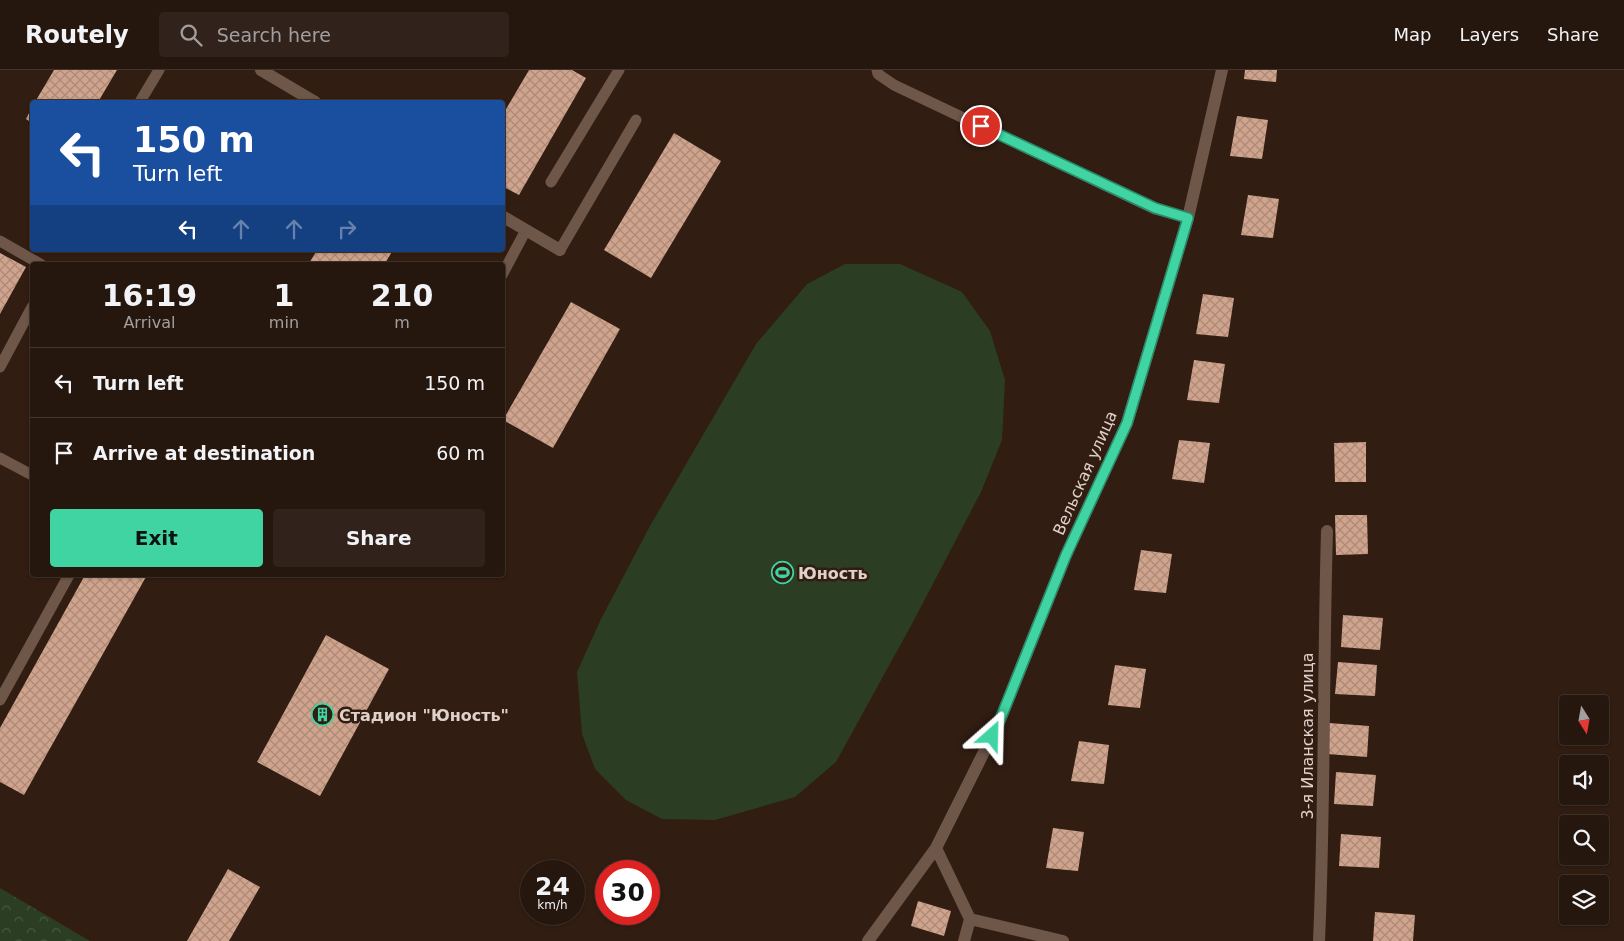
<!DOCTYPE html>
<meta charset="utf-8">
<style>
body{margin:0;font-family:"DejaVu Sans",sans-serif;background:#31231c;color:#f1f3f6;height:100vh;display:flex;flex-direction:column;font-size:19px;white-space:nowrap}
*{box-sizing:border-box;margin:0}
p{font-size:16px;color:#a39f9e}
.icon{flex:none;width:28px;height:28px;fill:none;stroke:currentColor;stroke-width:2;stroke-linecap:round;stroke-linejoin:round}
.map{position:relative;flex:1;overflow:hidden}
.drawer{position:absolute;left:30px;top:192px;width:475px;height:315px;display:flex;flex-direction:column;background:#25160e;border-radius:5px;box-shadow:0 1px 4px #0004,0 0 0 1px #42352e}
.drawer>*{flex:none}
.guide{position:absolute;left:30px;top:30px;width:475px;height:152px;border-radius:5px;box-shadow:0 1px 4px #0004,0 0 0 1px #42352e;background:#1a4fa0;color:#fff;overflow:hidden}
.needle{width:32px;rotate:169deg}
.controls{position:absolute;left:1559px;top:625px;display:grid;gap:10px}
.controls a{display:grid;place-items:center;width:50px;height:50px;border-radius:5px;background:#25160e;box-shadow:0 1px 4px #0004,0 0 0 1px #42352e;font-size:25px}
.speed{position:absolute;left:520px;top:790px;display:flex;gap:10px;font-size:25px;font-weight:700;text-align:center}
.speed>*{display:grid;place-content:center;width:65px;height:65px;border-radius:50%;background:#25160e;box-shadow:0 1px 4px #0004,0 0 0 1px #42352e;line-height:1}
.speed small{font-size:12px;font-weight:400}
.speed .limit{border:8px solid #d22;background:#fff;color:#111}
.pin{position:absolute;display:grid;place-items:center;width:42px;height:42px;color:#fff;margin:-21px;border:2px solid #fff;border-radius:50%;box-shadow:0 1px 5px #0007}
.me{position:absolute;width:55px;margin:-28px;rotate:25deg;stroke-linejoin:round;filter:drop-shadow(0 0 4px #0008)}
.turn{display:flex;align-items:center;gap:18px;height:105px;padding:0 20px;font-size:22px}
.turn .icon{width:65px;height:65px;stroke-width:2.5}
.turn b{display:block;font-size:35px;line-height:42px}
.lanes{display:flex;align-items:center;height:48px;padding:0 20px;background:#0003;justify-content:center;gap:25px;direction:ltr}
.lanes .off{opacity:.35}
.eta{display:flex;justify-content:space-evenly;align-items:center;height:85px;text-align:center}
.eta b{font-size:30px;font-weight:600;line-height:35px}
.button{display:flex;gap:10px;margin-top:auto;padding:10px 20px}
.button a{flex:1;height:58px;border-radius:5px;background:#3fd4a2;color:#111;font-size:20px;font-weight:600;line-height:58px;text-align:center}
.button a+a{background:#31231c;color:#f1f3f6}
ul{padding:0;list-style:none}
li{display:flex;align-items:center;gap:15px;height:70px;padding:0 20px;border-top:1px solid #42352e}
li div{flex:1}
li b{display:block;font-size:19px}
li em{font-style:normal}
header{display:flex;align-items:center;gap:30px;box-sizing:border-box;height:70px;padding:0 25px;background:#25160e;border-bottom:1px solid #42352e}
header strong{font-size:24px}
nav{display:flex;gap:28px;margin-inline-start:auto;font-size:18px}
.search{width:350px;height:45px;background:#31231c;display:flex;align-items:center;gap:12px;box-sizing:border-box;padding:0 18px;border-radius:5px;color:#a39f9e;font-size:19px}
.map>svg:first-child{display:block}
.park{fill:url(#park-crowns)}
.garden{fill:#2b3d23}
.building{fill:url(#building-cross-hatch)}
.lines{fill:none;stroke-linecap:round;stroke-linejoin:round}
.service{stroke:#6e5649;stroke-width:11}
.minor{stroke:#6e5649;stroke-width:12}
.route-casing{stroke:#298a69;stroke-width:12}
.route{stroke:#3fd4a2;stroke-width:9}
.labels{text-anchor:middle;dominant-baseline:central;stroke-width:5;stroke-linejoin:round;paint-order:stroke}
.street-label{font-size:16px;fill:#e0d1ca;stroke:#311d12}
.poi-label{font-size:16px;font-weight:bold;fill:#e0d1ca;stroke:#311d12;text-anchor:start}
</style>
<header>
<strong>Routely</strong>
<div class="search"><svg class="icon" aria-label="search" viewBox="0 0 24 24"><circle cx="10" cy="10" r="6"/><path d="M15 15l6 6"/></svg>Search here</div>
<nav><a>Map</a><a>Layers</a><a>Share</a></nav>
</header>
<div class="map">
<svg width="1624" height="871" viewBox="0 0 1624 871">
<defs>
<pattern id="park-crowns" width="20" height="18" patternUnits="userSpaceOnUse" patternTransform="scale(1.25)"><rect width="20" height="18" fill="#2b3d23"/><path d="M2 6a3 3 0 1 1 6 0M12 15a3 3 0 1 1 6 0" fill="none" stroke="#495842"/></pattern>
<pattern id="building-cross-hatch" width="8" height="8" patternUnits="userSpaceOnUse" patternTransform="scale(1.25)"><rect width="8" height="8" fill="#cfa38c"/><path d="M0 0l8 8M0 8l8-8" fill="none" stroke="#ac8a78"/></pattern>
</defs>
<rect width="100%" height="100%" fill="#311d12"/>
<path class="park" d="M0,818L90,871H0Z"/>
<path class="garden" d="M845,194H900L962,222L990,261L1005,310L1002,370L981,422L913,552L836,692L795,727L715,750L662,749L626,730L595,699L582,664L577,602L601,549L650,456L756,274L807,214Z"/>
<path class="building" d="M54,0H117L98,32H35Z
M529,0H572L586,8L519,125L502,116V46Z
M1245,0H1277L1276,12L1244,9Z
M32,37V53L26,49Z
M1237,46L1268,50L1262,89L1230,86Z
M674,63L721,91L651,208L604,180Z
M1248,125L1279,129L1273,168L1241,165Z
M317,180H393L384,195H308Z
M0,183L26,197L0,244Z
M1203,224L1234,228L1228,267L1196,264Z
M571,232L620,259L553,378L503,350Z
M1194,290L1225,294L1219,333L1187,330Z
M1179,370L1210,373L1204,413L1172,409Z
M1366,372V412H1335L1334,373Z
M1335,445H1367L1368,484L1336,485Z
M1141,480L1172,484L1166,523L1134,520Z
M85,505H147L24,725L0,712V658Z
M1343,545L1383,548L1380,580L1341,577Z
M326,565L389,599L320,726L257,692Z
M1338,592L1377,595L1375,626L1335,624Z
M1115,595L1146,599L1140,638L1108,635Z
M1329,653L1369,656L1367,687L1327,684Z
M1079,671L1109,675L1104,714L1071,711Z
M1336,702L1376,705L1373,736L1334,734Z
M1053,758L1084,762L1078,801L1046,798Z
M1341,764L1381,767L1379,798L1339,796Z
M228,799L260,817L229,871H187Z
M918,831L951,841L944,866L911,856Z
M1375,842L1415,845L1413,871H1373Z"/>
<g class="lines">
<path class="service" d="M877,0L878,4L894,15L1155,139L1188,148
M141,30L159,0
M551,112L619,0
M0,171L42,195
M560,180L636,50
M502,205L526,160
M0,297L32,237
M0,388L32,405
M0,630L69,505"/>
<path class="minor" d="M261,0L315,32
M502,146L560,180
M936,778L970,849L964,871
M970,849L1063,871
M868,871L936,778L1000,650L1066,485L1127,353L1188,148L1222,0
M1319,871C1325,735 1323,598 1327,461"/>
</g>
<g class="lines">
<defs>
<path id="route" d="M981,56L1155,138L1188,148L1127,353L1066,485L1000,650L992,666"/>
</defs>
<use href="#route" class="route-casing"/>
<use href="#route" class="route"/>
</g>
<defs>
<symbol id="stadium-ring" viewBox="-11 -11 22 22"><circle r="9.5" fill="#311d12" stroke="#3fd4a2" stroke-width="1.5"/><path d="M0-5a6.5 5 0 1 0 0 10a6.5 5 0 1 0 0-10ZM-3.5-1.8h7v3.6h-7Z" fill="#3fd4a2"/></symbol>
<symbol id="building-ring" viewBox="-11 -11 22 22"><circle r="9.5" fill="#311d12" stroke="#3fd4a2" stroke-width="1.5"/><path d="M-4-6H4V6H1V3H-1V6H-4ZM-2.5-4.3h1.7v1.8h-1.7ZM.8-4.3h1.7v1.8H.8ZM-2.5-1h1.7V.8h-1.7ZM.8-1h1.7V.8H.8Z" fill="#3fd4a2"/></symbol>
</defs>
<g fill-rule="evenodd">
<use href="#stadium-ring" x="770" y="490" width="25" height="25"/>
<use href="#building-ring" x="310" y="632" width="25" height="25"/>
</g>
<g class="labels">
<g class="street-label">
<text transform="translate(1085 403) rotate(-66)">Вельская улица</text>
<text transform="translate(1307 666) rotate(-90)">3-я Иланская улица</text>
</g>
<g class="poi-label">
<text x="798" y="503">Юность</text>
<text x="339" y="645">Стадион "Юность"</text>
</g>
</g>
</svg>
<div class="controls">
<a><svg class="needle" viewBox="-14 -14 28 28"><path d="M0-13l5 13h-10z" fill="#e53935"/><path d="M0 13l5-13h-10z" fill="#a39f9e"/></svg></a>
<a><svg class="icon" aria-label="sound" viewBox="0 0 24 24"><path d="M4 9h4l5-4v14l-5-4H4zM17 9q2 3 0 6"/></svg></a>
<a><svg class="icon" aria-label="search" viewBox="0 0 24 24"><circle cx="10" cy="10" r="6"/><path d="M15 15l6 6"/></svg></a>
<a><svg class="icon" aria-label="layers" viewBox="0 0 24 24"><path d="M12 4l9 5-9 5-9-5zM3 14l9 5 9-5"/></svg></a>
</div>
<div class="speed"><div>24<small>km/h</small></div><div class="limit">30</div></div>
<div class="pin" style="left:981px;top:56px;background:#d93025"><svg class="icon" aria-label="arrive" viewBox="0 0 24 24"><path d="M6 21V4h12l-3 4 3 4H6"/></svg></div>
<svg class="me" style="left:992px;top:666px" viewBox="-20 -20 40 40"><path d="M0-17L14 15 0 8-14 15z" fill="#3fd4a2" stroke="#fff" stroke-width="4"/></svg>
<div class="guide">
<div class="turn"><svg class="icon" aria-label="left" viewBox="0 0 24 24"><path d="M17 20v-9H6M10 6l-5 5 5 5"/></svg><div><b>150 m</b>Turn left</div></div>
<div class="lanes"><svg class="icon" aria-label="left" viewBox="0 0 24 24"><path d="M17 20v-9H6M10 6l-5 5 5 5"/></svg><svg class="icon off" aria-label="ahead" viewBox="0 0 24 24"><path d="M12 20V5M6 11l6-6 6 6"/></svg><svg class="icon off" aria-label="ahead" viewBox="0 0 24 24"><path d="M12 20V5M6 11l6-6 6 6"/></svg><svg class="icon off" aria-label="right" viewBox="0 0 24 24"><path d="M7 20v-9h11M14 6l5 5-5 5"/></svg></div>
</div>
<section class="drawer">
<div class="eta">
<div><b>16:19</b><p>Arrival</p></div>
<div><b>1</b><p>min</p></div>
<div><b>210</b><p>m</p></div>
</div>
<ul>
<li><svg class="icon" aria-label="left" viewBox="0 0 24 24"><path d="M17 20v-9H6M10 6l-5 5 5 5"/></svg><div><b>Turn left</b></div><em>150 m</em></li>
<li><svg class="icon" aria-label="arrive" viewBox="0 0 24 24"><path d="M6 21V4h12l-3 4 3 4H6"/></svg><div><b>Arrive at destination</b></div><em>60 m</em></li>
</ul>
<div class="button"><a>Exit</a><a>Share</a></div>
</section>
</div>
